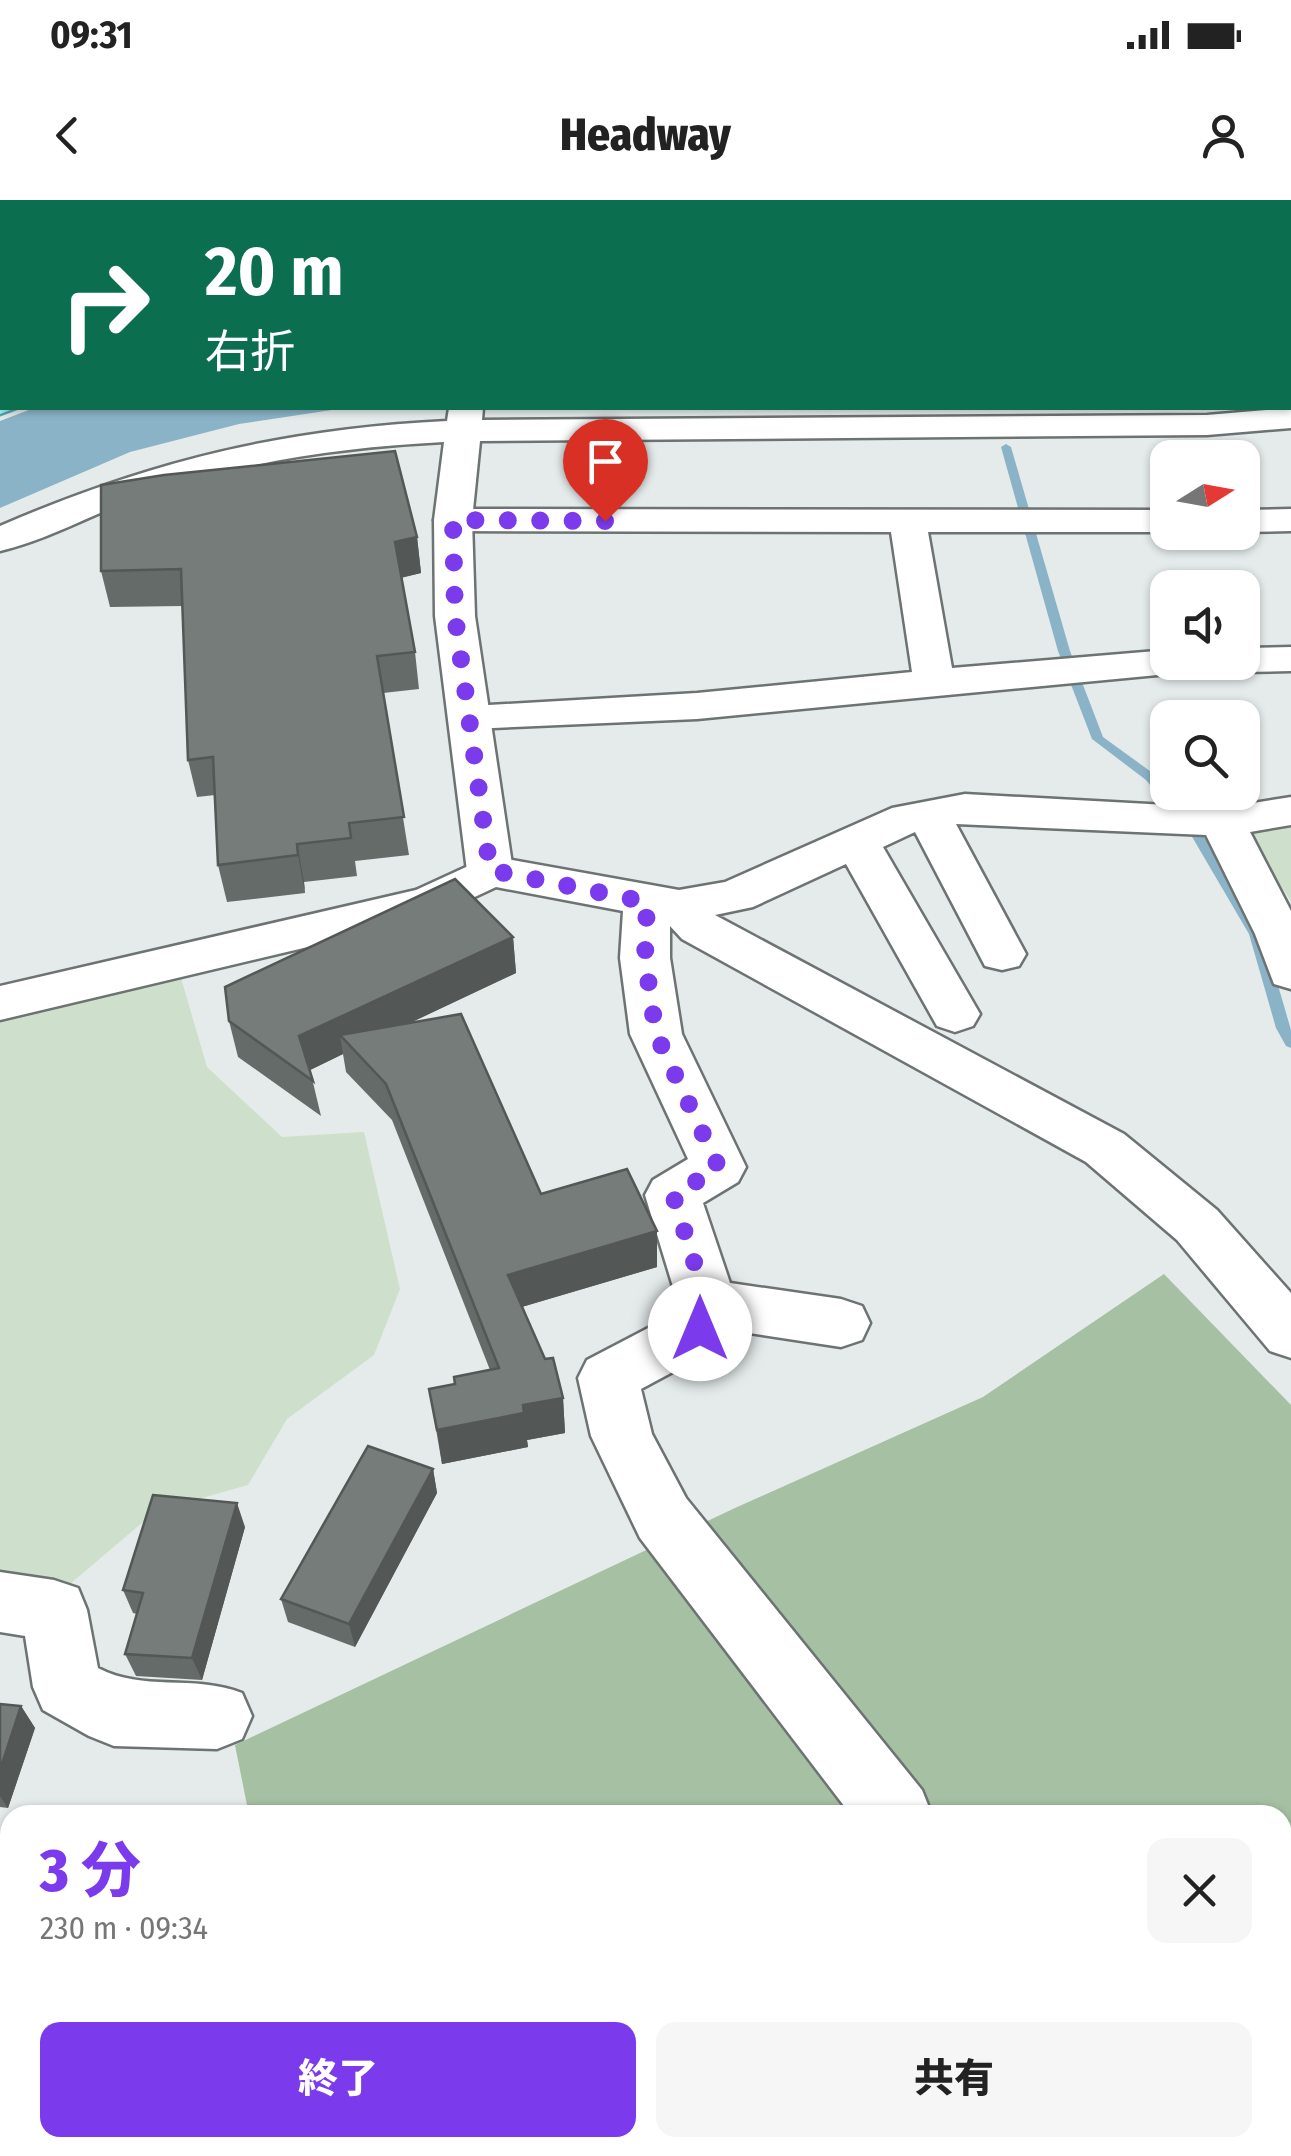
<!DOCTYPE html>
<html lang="ja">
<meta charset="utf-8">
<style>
body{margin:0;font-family:"Fira Sans Condensed","Noto Sans JP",sans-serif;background:#f6f6f6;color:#222;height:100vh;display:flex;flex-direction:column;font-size:38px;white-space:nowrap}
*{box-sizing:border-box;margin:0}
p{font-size:32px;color:#767676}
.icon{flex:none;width:55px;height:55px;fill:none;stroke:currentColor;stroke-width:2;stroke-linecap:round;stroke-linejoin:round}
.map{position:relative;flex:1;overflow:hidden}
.panel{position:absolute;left:0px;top:1605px;width:1292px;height:352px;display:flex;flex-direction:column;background:#fff;border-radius:30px 30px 0 0;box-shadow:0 2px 8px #0004}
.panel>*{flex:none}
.banner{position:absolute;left:0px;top:0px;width:1292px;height:210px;box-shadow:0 2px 8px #0004;background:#0b6e4f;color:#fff;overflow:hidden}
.needle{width:65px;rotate:79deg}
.fabs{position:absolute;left:1150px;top:240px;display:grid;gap:20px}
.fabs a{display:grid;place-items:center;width:110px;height:110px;border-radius:20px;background:#fff;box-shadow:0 2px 8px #0004;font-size:50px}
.pin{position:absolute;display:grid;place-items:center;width:85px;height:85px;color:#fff;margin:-102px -42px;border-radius:50% 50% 50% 0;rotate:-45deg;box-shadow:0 0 10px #0007}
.pin .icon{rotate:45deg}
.me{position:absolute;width:110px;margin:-55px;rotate:0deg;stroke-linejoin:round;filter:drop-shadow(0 0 8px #0008)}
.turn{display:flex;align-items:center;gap:35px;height:210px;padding:0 40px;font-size:45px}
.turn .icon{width:130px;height:130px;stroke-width:2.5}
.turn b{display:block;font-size:70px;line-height:85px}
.round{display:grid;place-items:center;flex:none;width:105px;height:105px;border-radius:20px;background:#f6f6f6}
.overview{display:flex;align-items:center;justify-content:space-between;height:170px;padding:0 40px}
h1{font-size:60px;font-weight:800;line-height:75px;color:#7c3aed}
.primary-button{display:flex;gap:20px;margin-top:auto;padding:20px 40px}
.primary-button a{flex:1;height:115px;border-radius:20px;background:#7c3aed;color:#fff;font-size:40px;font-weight:800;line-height:115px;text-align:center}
.primary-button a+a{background:#f6f6f6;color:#222}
.status{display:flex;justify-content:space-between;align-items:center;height:70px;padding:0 50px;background:#fff;direction:ltr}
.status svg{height:28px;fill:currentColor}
header{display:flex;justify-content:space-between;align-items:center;height:130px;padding:0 40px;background:#fff;font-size:45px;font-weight:800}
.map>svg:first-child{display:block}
.green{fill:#cee0cc}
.forest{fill:#a5c0a2}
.water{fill:#8bb3c7}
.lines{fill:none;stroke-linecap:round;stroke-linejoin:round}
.stream{fill:#8bb3c7;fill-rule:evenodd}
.street-casing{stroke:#6d7372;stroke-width:5}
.secondary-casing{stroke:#6d7372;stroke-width:5}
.primary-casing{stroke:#51a4b1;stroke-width:5}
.street{fill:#fff;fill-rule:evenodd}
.secondary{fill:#fff;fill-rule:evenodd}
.primary{fill:#a4f1fd;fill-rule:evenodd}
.wall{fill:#656b68}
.shaded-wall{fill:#535755}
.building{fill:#767c79;stroke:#535755;stroke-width:2.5}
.route{stroke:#7c3aed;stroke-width:18;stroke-dasharray:0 32.4}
</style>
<div class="status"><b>09:31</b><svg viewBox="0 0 49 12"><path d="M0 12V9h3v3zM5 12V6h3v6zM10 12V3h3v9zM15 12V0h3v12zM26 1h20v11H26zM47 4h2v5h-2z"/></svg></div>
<header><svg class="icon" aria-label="back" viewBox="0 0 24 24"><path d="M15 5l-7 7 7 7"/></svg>Headway<svg class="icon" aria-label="person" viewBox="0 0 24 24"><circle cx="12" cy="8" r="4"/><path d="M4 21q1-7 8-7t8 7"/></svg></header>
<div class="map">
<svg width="1291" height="1956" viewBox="0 0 1291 1956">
<rect width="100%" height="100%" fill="#e4ebea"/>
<path class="green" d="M1291,625V701L1245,633Z
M181,778L207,867L282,937L364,932L400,1089L374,1155L287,1219L248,1285L156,1311L63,1390L0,1382V823Z"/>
<path class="forest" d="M1164,1074L1291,1205V1956H0V1636H10V1948H1282V1615H249L235,1545L735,1308L983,1197Z"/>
<path class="water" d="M34,208H345L239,224L130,252L0,308V221Z"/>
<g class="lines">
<path class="stream" d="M1006,244L1011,247L1070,451L1103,537L1154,574L1202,633L1263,734L1291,830V848L1286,846L1276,828L1249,734L1191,635L1146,580L1092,539L1058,451L1001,247Z"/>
<defs>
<path id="street" d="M1290,2H1291V20H1290Z
M0,58H2V76H0Z
M453,309L1168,310V332H928L952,468L1168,450V462H1188L1183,471L1168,474L697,519L470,529L455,525L449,516L455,507L697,493L912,472L891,332L453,331L440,328L434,320L440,312Z
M1291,309V331L1242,332V310Z
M1291,447V471L1242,472L1227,469L1223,462H1242V448Z
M965,594L1222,608L1291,597V625L1250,632L1291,711V789L1274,784L1255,734L1206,635L956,624L1026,754L1019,766L1002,770L985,766L915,632L883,647L980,814L973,826L955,832L937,826L846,664L753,707L715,715L1124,934L1217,1010L1291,1093V1158L1270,1151L1177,1040L1086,962L682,739L670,726V758L682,834L746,967L738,982L703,1003L730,1083L841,1099L862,1106L870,1123L862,1140L841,1147L729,1130L721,1146L641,1189L652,1234L686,1298L922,1590L932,1615H851L640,1338L591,1236L578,1178L587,1160L675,1114L678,1103L645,995L653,980L688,959L630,834L620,758L623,711L496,687L430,718L0,820V786L416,690L490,656L679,690L725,682L892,608Z
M0,1372L54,1380L78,1388L87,1410L98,1468C143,1492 193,1474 242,1493L252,1516L242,1539L217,1549L114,1546L89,1536L43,1510L33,1487L25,1436L0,1432Z"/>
<path id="secondary" d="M449,208H483L482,220L1207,215L1291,208V228L1207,235L480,241L472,320L475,416L513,671L507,682L490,686L473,682L467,671L435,416L434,320L444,242C343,247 247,261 150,293C100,310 51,339 0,351V326C150,261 284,229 447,221Z"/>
<path id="primary" d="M1290,91H1291V109H1290Z
M0,193L2,208H16L0,214Z"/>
</defs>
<use href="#street" class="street-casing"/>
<use href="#secondary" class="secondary-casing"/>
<use href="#primary" class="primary-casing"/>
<use href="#street" class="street"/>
<use href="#secondary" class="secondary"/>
<use href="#primary" class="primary"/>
</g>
<path class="wall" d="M417,337L421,373L401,378L415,452L419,489L383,493L409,655L355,661L357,676L304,682L305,693L227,702L218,665L215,595L197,597L188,560L182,406L110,407L101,371Z
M513,737L516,773L411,822L541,994L657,1031V1067L522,1107L563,1198L565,1233L527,1240L528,1247L442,1264L429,1189L455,1184L490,1170L392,920L346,872L343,854L310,870L321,916L238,857L229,821Z
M433,1269L437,1293L355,1447L288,1422L281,1399Z
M245,1327L202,1480L136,1476L125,1454L137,1414L133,1413L123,1390Z
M0,1504L21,1506L35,1528L8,1608L0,1607Z"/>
<path class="shaded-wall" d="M417,337L421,373L399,378L395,342Z
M297,644L304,682L305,693L298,655Z
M513,737L516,773L353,850L340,835L343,854L306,872L299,836Z
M657,1031V1067L511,1110L508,1075Z
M563,1198L565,1233L527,1240L528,1247L442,1264L437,1230L523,1205Z
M433,1269L437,1293L355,1447L349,1424Z
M237,1303L245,1327L202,1480L192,1458Z
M21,1506L35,1528L8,1608L0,1596V1570Z"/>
<path class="building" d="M395,251L417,337L395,342L415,452L377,456L404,617L349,623L351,638L297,644L298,655L218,665L213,557L188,560L181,369L101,371V285L164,275Z
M455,679L513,737L299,836L313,881L229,821L225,787Z
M461,814L541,994L627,969L657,1031L508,1075L545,1159L553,1158L563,1198L523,1205L524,1213L437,1230L429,1189L455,1184L454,1177L499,1168L386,884L340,835Z
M368,1246L433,1269L349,1424L281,1399Z
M153,1295L237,1303L192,1458L125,1454L143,1393L123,1390Z
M0,1504L21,1506L0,1570Z"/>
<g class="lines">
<path class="route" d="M605,321L453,320L455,416L490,670L647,702L645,758L656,834L719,968L673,995L707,1103L700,1129"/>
</g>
</svg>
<div class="fabs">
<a><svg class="needle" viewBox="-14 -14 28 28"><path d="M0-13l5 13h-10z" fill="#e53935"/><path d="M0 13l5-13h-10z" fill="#767676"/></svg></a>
<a><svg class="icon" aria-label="sound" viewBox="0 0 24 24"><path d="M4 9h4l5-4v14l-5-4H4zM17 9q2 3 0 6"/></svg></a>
<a><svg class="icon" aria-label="search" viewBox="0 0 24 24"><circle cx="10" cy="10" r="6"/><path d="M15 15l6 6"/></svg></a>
</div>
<div class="pin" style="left:605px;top:321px;background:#d93025"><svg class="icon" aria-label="arrive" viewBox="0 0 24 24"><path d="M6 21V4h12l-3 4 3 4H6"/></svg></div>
<svg class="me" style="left:700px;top:1129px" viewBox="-20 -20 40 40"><circle r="19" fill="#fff"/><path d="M0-13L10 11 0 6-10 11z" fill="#7c3aed"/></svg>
<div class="banner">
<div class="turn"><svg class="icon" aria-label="right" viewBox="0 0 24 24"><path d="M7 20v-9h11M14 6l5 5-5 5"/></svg><div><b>20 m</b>右折</div></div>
</div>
<section class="panel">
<div class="overview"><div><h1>3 分</h1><p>230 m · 09:34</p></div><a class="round"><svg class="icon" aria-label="close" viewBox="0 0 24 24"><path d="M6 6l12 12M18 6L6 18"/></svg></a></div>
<div class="primary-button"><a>終了</a><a>共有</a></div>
</section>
</div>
